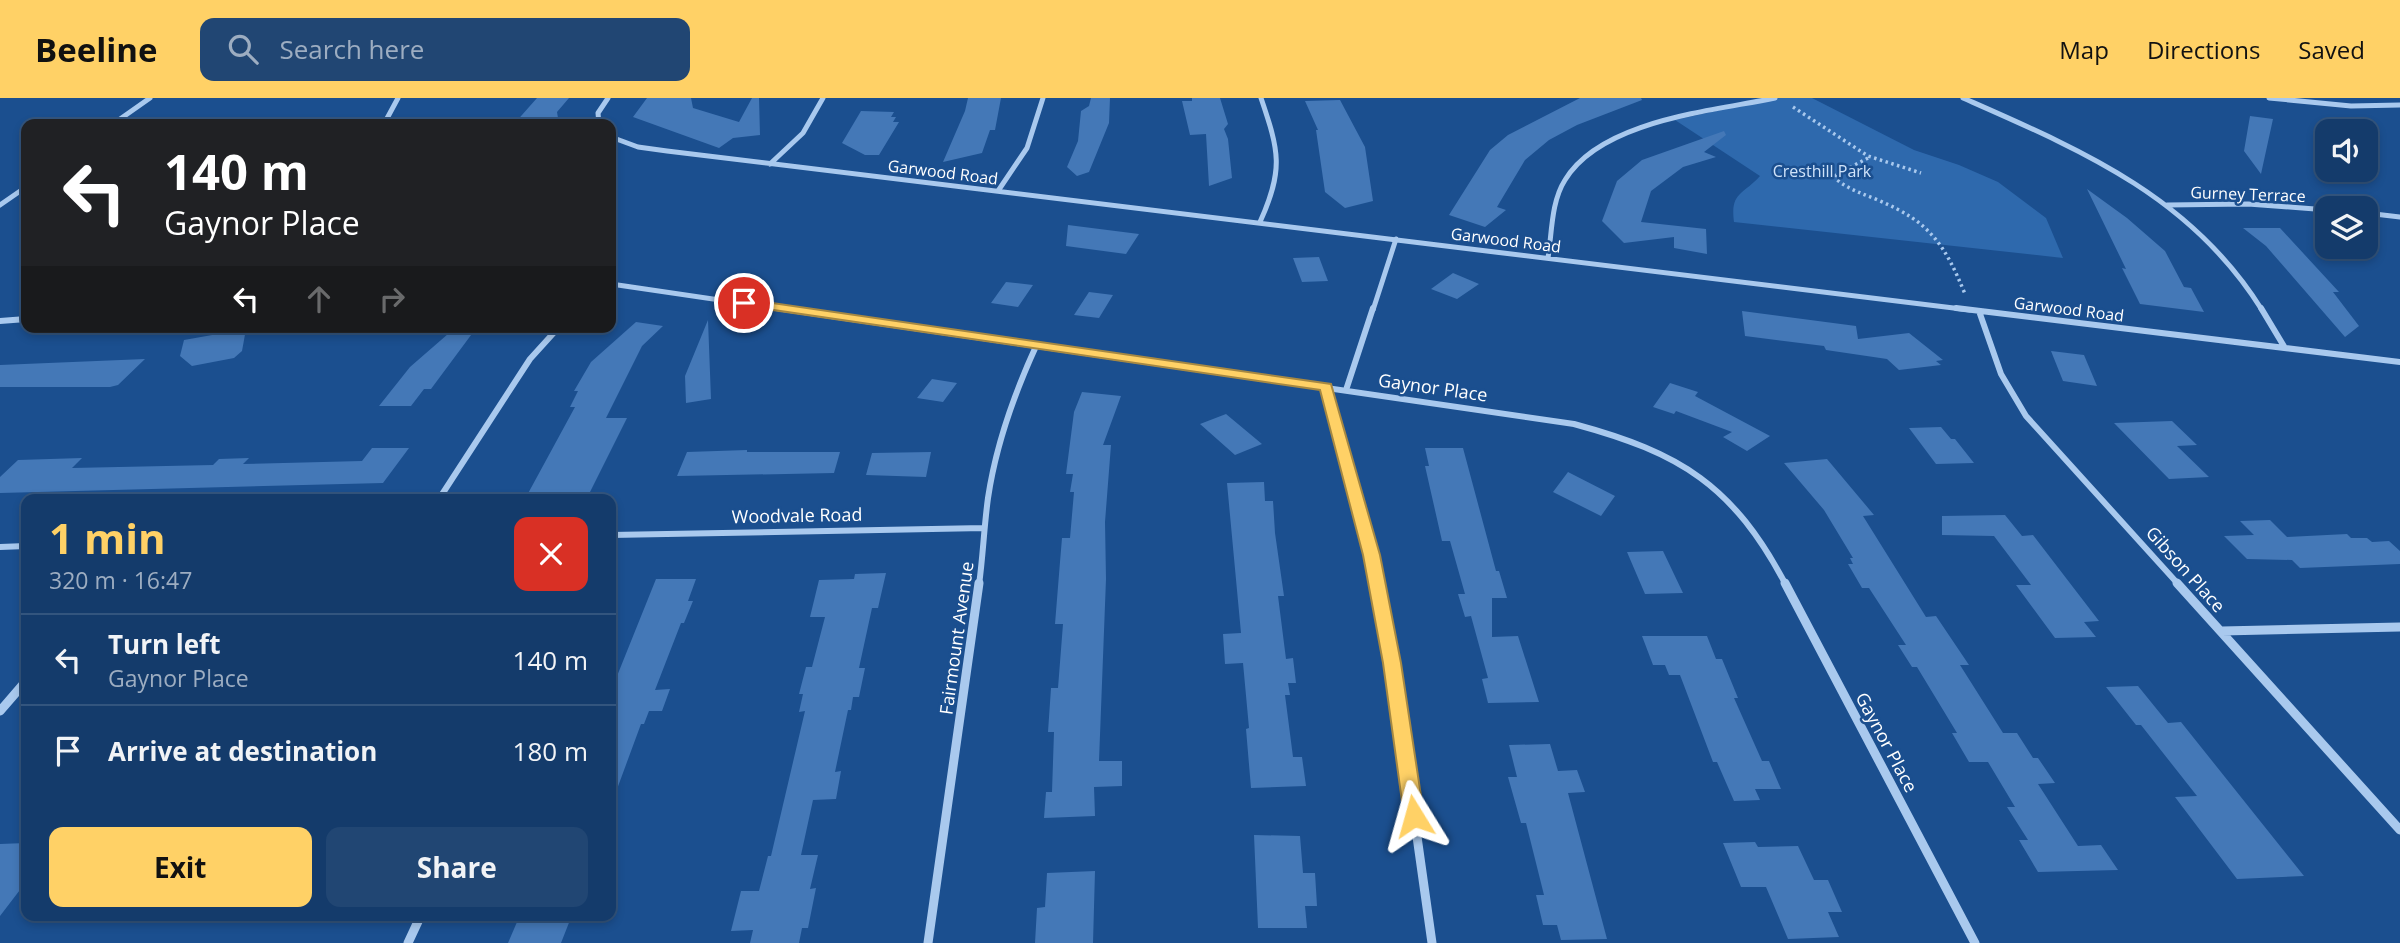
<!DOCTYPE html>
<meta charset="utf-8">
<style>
body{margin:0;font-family:"Open Sans",sans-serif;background:#214673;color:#f1f3f6;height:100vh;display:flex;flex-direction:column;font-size:26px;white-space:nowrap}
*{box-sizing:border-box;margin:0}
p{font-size:23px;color:#9dadc1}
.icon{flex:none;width:38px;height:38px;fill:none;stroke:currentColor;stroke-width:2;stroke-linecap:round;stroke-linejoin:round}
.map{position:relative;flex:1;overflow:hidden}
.details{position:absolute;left:21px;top:396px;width:595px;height:427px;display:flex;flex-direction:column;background:#143b6b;border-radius:14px;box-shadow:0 4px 10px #0003,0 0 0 2px #33557e}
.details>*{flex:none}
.banner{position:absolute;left:21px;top:21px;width:595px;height:214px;border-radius:14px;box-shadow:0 4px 10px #0003,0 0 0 2px #33557e;background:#202124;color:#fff;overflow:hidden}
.fabs{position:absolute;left:2315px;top:21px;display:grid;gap:14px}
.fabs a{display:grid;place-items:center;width:63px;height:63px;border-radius:14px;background:#143b6b;box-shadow:0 4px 10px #0003,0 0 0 2px #33557e;font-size:35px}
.pin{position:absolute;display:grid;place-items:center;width:60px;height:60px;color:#fff;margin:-30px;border:4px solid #fff;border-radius:50%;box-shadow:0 2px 7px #0007}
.me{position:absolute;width:77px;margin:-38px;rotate:352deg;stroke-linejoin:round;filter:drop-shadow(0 0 5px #0008)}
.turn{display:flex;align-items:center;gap:24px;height:147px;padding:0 28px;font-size:32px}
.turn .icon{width:91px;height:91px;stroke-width:2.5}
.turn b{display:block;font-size:49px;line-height:60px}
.lanes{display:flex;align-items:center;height:66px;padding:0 28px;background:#0003;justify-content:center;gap:35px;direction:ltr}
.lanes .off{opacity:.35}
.round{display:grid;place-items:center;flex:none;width:74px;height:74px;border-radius:14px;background:#214673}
.summary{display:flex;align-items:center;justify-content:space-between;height:119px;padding:0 28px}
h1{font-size:42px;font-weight:700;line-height:52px;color:#ffd166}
.cta{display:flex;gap:14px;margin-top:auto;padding:14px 28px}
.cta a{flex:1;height:80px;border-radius:14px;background:#ffd166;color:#111;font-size:28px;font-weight:700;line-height:80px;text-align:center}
.cta a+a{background:#214673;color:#f1f3f6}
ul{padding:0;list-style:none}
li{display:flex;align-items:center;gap:21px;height:91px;padding:0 28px;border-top:2px solid #33557e}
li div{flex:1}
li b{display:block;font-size:26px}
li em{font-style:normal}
header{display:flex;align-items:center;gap:42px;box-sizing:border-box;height:98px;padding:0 35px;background:#ffd166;color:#111}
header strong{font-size:33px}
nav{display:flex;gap:38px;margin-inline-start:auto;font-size:24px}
.search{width:490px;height:63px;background:#214673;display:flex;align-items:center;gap:18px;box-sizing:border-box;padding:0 24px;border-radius:14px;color:#9dadc1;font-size:26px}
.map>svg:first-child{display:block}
.green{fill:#2e69ad}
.building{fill:#4478b7}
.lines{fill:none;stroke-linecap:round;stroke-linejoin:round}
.path{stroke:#a9c9ee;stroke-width:3.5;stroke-dasharray:2.5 3.5;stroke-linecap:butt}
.street-far2{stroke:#a9c9ee;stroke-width:5}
.street-far1{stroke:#a9c9ee;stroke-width:6}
.street{stroke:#a9c9ee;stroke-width:9}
.route{fill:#ffd166;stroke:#a68842;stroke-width:2}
.labels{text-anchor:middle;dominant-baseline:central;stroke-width:5;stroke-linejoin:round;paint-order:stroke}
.far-park-label{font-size:16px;fill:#cfe3fa;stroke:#1b4f8f}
.far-street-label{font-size:16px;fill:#fff;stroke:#1b4f8f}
.street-label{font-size:18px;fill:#fff;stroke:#1b4f8f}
</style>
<header>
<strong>Beeline</strong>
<div class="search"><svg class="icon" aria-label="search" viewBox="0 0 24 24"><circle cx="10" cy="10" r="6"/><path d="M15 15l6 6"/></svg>Search here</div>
<nav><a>Map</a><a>Directions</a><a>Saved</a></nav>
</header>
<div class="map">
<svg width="2400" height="845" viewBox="0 0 2400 845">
<rect width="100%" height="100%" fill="#1b4f8f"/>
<path class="green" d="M1775,0H1812L1914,52L1959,67L1998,84L2046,120L2063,160L1734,124C1730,94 1743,97 1760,78L1675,22Z"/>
<path class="building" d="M537,0H569L557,14L559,26H514Z
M647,0H691L693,10L739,24L752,0H759L760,37L733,40L719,50L633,19Z
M968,0H1001L995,32H990L982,55L943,64L965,13Z
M1091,0H1110L1109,25L1089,74L1077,78L1067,69L1078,43L1081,13L1089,8Z
M1192,0H1220L1228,26L1224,31L1228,41L1232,80L1209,88L1206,36L1190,37L1182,3H1192Z
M1580,0H1641L1642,2L1577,27L1549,42L1525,62L1497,109L1506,112L1485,129L1449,117L1490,52L1508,37Z
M1340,2L1365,49L1373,103L1345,110L1325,94L1316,32H1318L1305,3Z
M861,13L894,14L891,19H896L893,24H899L879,57H865L842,45Z
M2250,18L2273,21L2261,76L2244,53Z
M1724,33L1726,37L1704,54L1716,59L1683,69L1651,93L1641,124L1706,131L1707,156L1674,150V139L1624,145L1602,123L1617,83L1642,62Z
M2087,91L2127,120L2165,153L2184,189L2191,190L2204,214L2140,206L2122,170L2126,171Z
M1068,127L1139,136L1126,156L1066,148Z
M2243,130H2280L2339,194H2333L2359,228L2345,239L2266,148Z
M1319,159L1328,183L1302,184L1293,160Z
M1453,175L1479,186L1457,201L1431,191Z
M1006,184L1033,187L1018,209L991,205Z
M1089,194L1113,197L1099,220L1074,217Z
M1742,213L1856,228L1858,241L1909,235L1943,262L1936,263L1941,267L1899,272L1887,261L1826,252L1824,248L1745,238Z
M708,222L711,301L686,305L685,278Z
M636,224L663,228L642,248L606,320H627L587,400L525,401L575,309H570L578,293H574L591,264Z
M456,229H477L431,291H424L411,308H379L410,269Z
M246,231L242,253L234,260L192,268L180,258L184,242Z
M2051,253L2084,257L2097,288L2063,283Z
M145,261L118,287L110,289H0V267Z
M932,281L957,285L943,304L917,300Z
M1670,285L1698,294L1695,298L1770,338L1747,353L1723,339L1732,334L1676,313L1674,316L1653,309Z
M1082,294L1121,298L1103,347H1111L1105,424L1106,481L1099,663H1122V688L1094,689L1095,718L1044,720L1046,694H1052L1054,634H1048L1051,590H1058L1063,526H1055L1060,464L1062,440H1070L1074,394H1070L1073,376H1066L1074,314Z
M1226,316L1262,346L1235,357L1200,326Z
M2172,323L2197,347L2177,348L2209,379L2169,381L2114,325Z
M1941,329L1951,341H1955L1974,365L1936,366L1909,330Z
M372,350H409L383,385L0,395V379L18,362L82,360L72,370L213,367L219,361L249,360L243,366L362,363Z
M1425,350H1463L1496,473H1499L1507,500H1492V539L1518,538L1539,604L1488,605L1482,581L1488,580L1471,518L1465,519L1458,496H1465L1450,443H1442L1425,368H1429Z
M747,352V354H840L834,375L677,378L687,354Z
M931,354L926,379L866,377L872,355Z
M1827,361L1874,417L1863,418L1926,519L1936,518L1969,567H1960L2003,635H2017L2033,660H2038L2055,685L2038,686L2078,748L2101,747L2118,772L2038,774L2019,742H2028L2007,709H2015L1988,664H1969L1952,635H1957L1917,569H1912L1898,547H1906L1869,490H1862L1848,466H1853L1850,460H1853L1824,412L1784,365Z
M1568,374L1615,398L1601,418L1553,394Z
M1264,384L1265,403H1273L1275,435L1284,498H1278L1286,561L1293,560L1296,585H1288L1290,597H1285L1293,659H1302L1306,688L1251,690L1246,631L1249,630L1243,565L1225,566L1223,536L1241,535L1227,385Z
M2005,417L2022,438L2033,437L2099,523L2084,524L2096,539L2055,540L2016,487H2031L1994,438L1942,437V418Z
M2270,422L2287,439L2347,436L2351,440H2367L2372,444L2389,443L2400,453V466L2300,470L2292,462L2247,461L2224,438L2254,437L2240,423Z
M1663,453L1683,495L1645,496L1627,454Z
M886,475L878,510H872L859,570H865L859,599H853L851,612H848L835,674L841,673L836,701L813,702L801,757H818L810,791L816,790L808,830H802L799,845H750L753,832L731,833L741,793H759L768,758H771L805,613L799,614L803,596H799L806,569H812L825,519H810L819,482L854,481L855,476Z
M656,481H696L688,503H693L684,525H681L655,592L670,591L662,613H649L644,626H641L613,702L611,701V593Z
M1642,538H1707L1716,561H1722L1738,600H1734L1762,663H1769L1781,691H1755L1760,702L1734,703L1717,664H1713L1680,577H1669L1665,567H1653Z
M2138,588L2168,625L2181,624L2304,778L2237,781L2175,699L2197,698L2141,627H2136L2106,589Z
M1550,646L1558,673L1577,672L1585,694L1568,695L1607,841L1561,842L1557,827H1543L1536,797H1544L1526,725H1521L1508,679H1517L1509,647Z
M1254,737L1300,738L1303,775H1315L1317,808H1305L1307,830H1258Z
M1755,744L1758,749L1798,748L1814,782H1828L1842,814H1828L1839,839L1788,841L1766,789H1741L1723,745Z
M26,745V784L0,818V746Z
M1095,773L1093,845H1035L1037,810L1045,809L1047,775Z
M520,817H572L561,845H508Z"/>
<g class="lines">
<path class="path" d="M1793,9L1868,58L1921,75
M1868,60L1836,77V81C1849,92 1864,96 1880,103C1930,124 1945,147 1965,196"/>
<path class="street-far2" d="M1963,0C2081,52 2191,98 2262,212
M2269,0L2351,8L2400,7
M113,26L150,0
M384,26L398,0
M599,26L598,15L608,0
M611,39L638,49L667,53L1970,212
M770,66L803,35L823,0
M998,93L1027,50L1043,0
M0,107L26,89
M2167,107L2248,106L2328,112
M2366,115L2400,119
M1260,124C1284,71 1279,53 1261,0
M1548,160C1552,135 1551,104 1565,82C1601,22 1713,13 1775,0
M611,186L788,212
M1373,212L1396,141"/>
<path class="street-far1" d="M776,210L1574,326C1681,355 1733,387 1786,487
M1956,210L2400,264
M2261,210L2285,250
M1979,213L2001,276L2026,318L2179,487
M0,223L26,221
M1326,289L1357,395L1377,487
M1346,292L1373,210
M439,401L530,261L559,229
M611,437L984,430
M0,449L26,448
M979,487C983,458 984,429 988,400C996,346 1014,296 1037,246"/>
<path class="street" d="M1377,485L1398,604L1432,845
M1785,485L1975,845
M2177,485L2400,732
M2222,533L2400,529
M0,613L26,583
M408,845L421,817
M928,845L979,485"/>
</g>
<path class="route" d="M744,201L1331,286L1380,457L1401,565L1424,718L1421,724L1414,726L1407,724L1404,718L1383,565L1363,457L1320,292L739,207V202Z"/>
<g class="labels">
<g class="far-park-label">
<text x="1822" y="73">Cresthill Park</text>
</g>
<g class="far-street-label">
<text transform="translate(943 74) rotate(7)">Garwood Road</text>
<text transform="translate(2248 96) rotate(2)">Gurney Terrace</text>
<text transform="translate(1506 142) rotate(7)">Garwood Road</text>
<text transform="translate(2069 211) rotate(7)">Garwood Road</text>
</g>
<g class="street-label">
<text transform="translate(1433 289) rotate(8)">Gaynor Place</text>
<text transform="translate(797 417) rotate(-1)">Woodvale Road</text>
<text transform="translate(2186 471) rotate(48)">Gibson Place</text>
<text transform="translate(956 540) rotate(-82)">Fairmount Avenue</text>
<text transform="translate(1887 644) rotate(62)">Gaynor Place</text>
</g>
</g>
</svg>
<div class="fabs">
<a><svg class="icon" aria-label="sound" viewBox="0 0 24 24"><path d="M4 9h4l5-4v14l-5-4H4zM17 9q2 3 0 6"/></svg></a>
<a><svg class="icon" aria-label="layers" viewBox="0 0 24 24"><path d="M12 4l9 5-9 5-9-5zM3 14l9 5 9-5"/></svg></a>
</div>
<div class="pin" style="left:744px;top:205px;background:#d93025"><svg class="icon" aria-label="arrive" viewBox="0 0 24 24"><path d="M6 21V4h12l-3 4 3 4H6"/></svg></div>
<svg class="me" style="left:1414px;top:718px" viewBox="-20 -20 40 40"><path d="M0-17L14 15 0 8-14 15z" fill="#ffd166" stroke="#fff" stroke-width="4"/></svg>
<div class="banner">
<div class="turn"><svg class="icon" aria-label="left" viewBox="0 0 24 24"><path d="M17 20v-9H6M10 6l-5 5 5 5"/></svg><div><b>140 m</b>Gaynor Place</div></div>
<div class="lanes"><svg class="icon" aria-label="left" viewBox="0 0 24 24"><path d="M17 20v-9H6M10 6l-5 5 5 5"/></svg><svg class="icon off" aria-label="ahead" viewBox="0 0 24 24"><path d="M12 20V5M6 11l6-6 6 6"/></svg><svg class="icon off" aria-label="right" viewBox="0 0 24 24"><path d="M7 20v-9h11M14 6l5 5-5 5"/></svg></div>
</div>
<section class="details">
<div class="summary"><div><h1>1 min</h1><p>320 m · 16:47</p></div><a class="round" style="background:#d93025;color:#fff"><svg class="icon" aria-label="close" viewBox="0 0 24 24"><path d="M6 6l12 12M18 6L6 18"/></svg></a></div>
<ul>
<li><svg class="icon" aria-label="left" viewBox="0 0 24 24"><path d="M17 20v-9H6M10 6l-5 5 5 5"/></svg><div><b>Turn left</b><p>Gaynor Place</p></div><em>140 m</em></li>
<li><svg class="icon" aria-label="arrive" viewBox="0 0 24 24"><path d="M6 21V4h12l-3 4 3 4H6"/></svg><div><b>Arrive at destination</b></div><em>180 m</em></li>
</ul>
<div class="cta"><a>Exit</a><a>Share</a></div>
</section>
</div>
